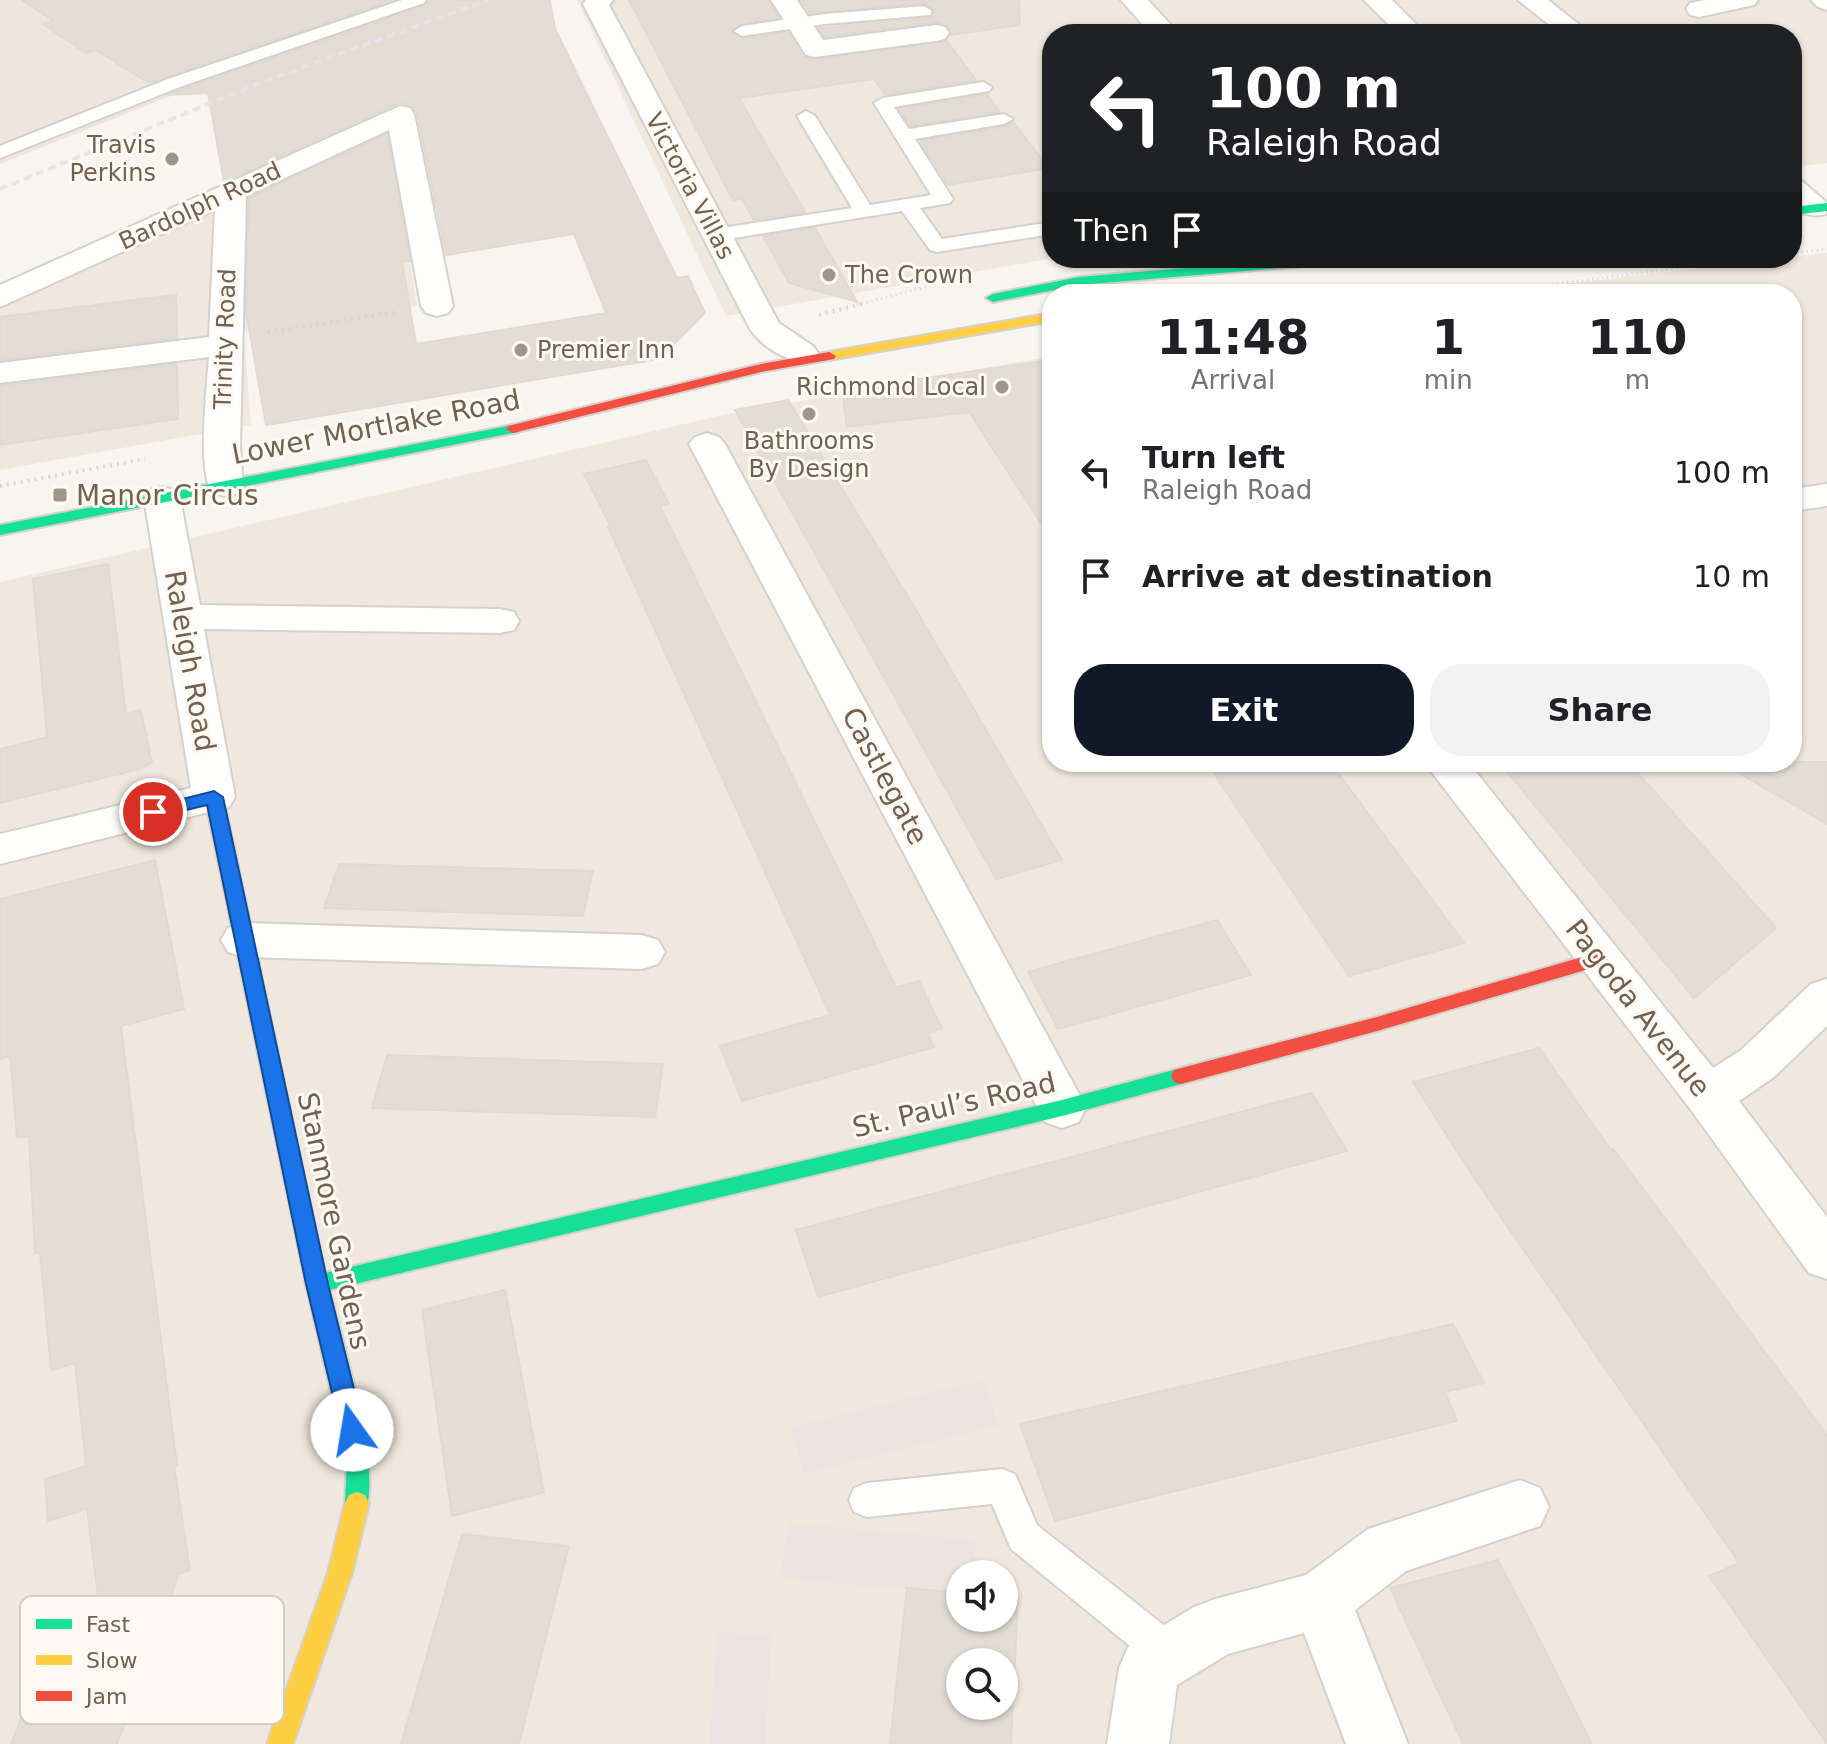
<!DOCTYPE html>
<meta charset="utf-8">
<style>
body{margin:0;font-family:"DejaVu Sans",sans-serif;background:#f2f2f2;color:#202124;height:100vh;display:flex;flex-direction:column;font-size:30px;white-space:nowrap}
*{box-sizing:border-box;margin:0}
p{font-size:26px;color:#757577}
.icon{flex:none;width:44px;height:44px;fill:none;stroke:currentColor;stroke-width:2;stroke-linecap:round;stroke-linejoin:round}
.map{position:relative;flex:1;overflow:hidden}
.drawer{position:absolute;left:1042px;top:284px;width:760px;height:488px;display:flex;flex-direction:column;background:#fff;border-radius:32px;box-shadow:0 2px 6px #0004}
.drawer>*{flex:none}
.banner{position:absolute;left:1042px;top:24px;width:760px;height:244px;border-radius:32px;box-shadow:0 2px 6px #0004;background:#202124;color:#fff;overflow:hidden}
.fabs{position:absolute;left:946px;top:1560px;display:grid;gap:16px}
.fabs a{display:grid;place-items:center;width:72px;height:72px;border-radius:50%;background:#fff;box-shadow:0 2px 6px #0004;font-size:40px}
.pin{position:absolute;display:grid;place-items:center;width:68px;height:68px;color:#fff;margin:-34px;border:4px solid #fff;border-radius:50%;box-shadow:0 2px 8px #0007}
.me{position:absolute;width:88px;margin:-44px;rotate:347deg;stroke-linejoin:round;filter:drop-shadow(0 0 6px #0008)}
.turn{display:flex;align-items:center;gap:28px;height:168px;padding:0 32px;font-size:36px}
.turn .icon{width:104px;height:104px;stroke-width:2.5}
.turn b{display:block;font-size:56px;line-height:68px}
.then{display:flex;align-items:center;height:76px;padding:0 32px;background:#0003;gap:16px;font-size:30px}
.eta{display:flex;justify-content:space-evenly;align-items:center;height:136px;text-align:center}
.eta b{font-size:48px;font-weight:700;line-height:56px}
.cta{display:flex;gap:16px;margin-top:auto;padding:16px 32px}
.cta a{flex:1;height:92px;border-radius:32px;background:#111827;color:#fff;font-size:32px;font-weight:700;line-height:92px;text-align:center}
.cta a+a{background:#f2f2f2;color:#202124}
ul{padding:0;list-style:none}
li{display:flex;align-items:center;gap:24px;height:104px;padding:0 32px}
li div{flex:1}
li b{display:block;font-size:30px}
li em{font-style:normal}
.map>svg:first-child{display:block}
.residential{fill:#f0e8de;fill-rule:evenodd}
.commercial{fill:#efe5de}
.industrial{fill:#eae5e0}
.building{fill:#e3ddd6;stroke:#e0dad2;stroke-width:2;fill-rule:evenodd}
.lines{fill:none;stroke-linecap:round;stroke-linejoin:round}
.lane-casing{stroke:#d5d1cb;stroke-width:4}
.street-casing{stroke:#d5d1cb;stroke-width:4}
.fast-casing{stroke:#d6d1cb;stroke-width:4}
.slow-casing{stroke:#d6d1cb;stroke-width:4}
.jam-casing{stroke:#d6d1cb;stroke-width:4}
.path-far1{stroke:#dad5d0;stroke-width:3;stroke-dasharray:1 4;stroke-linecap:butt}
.path{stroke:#dad5d0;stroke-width:4;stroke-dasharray:2 5;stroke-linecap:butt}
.lane{fill:#fefefd;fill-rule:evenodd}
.street{fill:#fefefd;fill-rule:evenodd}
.fast{fill:#16e098;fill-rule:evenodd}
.slow{fill:#ffcf43;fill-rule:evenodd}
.jam{fill:#f24e42;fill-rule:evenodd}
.rail{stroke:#e6e4e6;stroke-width:4;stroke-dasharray:8 5;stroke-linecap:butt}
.route{fill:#1a73e8;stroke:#114b97;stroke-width:2}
.poi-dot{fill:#a29489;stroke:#fefaf3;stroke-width:3}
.labels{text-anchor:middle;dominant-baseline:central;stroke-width:6;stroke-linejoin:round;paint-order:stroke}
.far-poi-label{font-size:24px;fill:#746051;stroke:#fefaf3;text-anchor:end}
.far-street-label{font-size:24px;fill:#746051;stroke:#fefaf3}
.street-label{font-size:28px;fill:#746051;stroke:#fefaf3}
.poi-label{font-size:28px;fill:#746051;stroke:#fefaf3;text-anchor:start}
.key{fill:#fefaf3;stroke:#d5ccc2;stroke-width:2}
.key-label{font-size:22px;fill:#746051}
</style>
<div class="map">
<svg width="1827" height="1744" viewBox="0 0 1827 1744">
<rect width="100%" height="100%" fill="#f8f5f0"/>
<path class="residential" d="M577,0H1827V163L1792,167V34H1052L1054,258L726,316Z
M385,111L417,306L244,332L251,425L0,470V286Z
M1827,253V1744H0V582L723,415L1052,356V762H1792V294H1482ZM960,1574H1004V1618H960ZM960,1662H1004V1706H960Z"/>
<path class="commercial" d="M0,0H439L181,92L0,164Z"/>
<path class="industrial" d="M984,1380L999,1426L804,1474L790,1427Z
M789,1523L976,1540L973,1574H960V1593L780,1579Z
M717,1633L772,1634L765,1744H709Z"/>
<path class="building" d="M22,0H393L149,83L96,50L86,53L77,47L43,24L53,21Z
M429,0H550L555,29L677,278L688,276L705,313L659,359L266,425L246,311L249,198L387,134L410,261L402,262L416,344L606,313L574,234L446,255L417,113L411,105L399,103L224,182L208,93L167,95L425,6Z
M629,0H768L779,18L742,23L731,32L742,39L788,32L803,57L814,60L947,41L976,80L885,95L874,79L739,98L805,212L754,220L742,199L733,200Z
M801,0H1019L1020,25L951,35L948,25L936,22L824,37L819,28L930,18L935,10L924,3L809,13Z
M987,94L1000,112L910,126L899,109Z
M1013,122L1049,168L948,185L920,141L1004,127Z
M815,228L857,302L789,283L763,236Z
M176,295L177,338L0,360V317Z
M1052,360V540L969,412L847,427L842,390Z
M177,364L178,419L0,445V386Z
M788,400L919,615L1062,860L996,879L735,410Z
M646,460L669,504L660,506L896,987L919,981L942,1028L927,1033L934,1047L742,1101L720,1046L830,1015L608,527H611L584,474Z
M108,564L126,714L141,710L152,763L140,769L0,803V749L47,737L33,579Z
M1254,762H1330L1464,943L1349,976L1213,772Z
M1499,762H1628L1776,928L1694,998Z
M1720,762H1827V824Z
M155,860L184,1009L121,1026L177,1465L174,1466L190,1570L179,1574L117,1744H11L55,1633L81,1635L98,1596L87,1509L48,1521L45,1479L86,1466L75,1363L51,1370L40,1252L35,1253L29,1137H17L10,1056L0,1059V899Z
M339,864L593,871L583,916L324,908Z
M1217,920L1251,975L1058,1029L1028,972Z
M1539,1048L1611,1150L1613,1149L1827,1435V1744L1709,1576L1739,1563L1470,1172L1413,1082Z
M387,1055L663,1064L655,1117L372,1108Z
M1312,1093L1347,1151L818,1297L796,1230Z
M505,1290L544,1492L452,1516L422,1310Z
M1453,1324L1484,1383L1445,1392L1457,1421L1055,1521L1020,1424Z
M462,1534L569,1546L519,1744H401Z
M1498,1560L1546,1652L1592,1744H1463L1390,1588Z
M907,1588L960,1593V1618H1004V1597L1018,1598L1011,1744H890ZM960,1662H1004V1706H960Z"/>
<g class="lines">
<defs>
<path id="lane" d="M402,0H426L424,3L180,87L0,158V146L168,79Z
M924,6L932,11L930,15L825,24L742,36L734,31L742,26L825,14Z
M983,82L992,87L989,91L894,107L909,129L1004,114L1013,119L1004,124L915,139L953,199L950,203L920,208L942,239L1052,222V234L937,252L930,250L902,211L715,241L705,235L715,229L852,208L797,116L806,111L815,116L870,205L931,195L874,103L883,98Z
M1002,1469L1015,1474L1037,1525L1185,1642L1190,1655L1185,1668L1171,1674L1157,1668L1011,1549L992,1504L867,1517L854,1512L849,1500L854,1488L867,1483Z"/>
<path id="street" d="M586,0H613L609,5L779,323L813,346L818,353L813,360C791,366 762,347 750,329L583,4Z
M771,0H797L823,40L936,25L945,27L949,33L945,39L936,41L815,57L806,55Z
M1121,0H1148L1179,34H1151Z
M1364,0H1392L1426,34H1398Z
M1518,0H1548L1591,34H1561Z
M1705,0H1758L1754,5L1699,17L1690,15L1686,9L1690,3Z
M1811,0H1827V10L1818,7Z
M400,106L410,108L414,114L453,306L448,313L437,316L426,313L421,306L389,130L246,196L240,447L243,485L238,493L225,496L212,493C197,471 207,386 209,357L0,383V363L209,337L215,210L0,307V285Z
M1792,178L1802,181L1826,202V214C1810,218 1804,214 1792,203Z
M707,433L719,437L725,444L1079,1094L1086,1108L1079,1122L1062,1128L1045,1122L689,444L695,437Z
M1827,484V506L1792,511V489Z
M162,487L175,490L180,498L200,605L500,609L514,612L519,621L514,630L500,633L204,629L235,797L229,807L0,864V834L191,788L144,498L149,490Z
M1424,762H1468L1713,1068L1740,1051L1811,984L1827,979V1026L1774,1077L1739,1101L1827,1217V1279L1809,1273L1691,1110Z
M244,923L642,935L658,940L665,952L658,964L642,969L244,957L228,952L221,940L228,928Z
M1520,1480L1540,1488L1549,1507L1540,1526L1406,1571L1355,1610L1408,1744H1346L1304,1633L1228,1654L1177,1685L1169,1744H1107L1119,1668L1128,1647L1194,1607L1215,1599L1306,1575L1368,1529Z"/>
<path id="fast" d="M1827,203V211L1792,215V207Z
M1306,258H1358L1352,262L1079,285L993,302L986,298L993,294L1079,277Z
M513,425L520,429L518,432L0,535V525Z
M214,791L223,797L325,1273L1062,1100L1181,1068L1188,1070L1191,1076L1188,1082L1181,1084L1062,1116L329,1290C341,1338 383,1470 365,1511L357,1514L349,1511L345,1503L347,1460L306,1284L205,797Z"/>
<path id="slow" d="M1052,313V321L829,360L822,356L829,352Z
M357,1492L365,1495L369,1503L352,1573L293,1744H267L328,1573L345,1503L349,1495Z"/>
<path id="jam" d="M829,352L836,356L834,359L761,372L513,433L506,429L508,426L761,364Z
M1599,952L1606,954L1608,959L1606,964L1377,1031L1181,1084L1174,1082L1171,1076L1174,1070L1181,1068L1377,1017Z"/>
</defs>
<use href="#lane" class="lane-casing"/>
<use href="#street" class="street-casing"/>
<use href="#fast" class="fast-casing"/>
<use href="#slow" class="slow-casing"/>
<use href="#jam" class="jam-casing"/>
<path class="path-far1" d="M1792,253L1827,249
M1478,294L1756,258
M857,305L944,282"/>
<path class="path" d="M819,315L865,303
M268,332L396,312
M0,486L145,459"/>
<use href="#lane" class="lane"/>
<use href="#street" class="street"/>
<use href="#fast" class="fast"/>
<use href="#slow" class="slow"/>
<use href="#jam" class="jam"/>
<path class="rail" d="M0,189L265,81L488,0"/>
</g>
<path class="route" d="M214,791L223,797L328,1284L364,1430L360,1438L352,1441L344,1438L341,1430L306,1284L207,805L153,818L144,812L147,808Z"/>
<g class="poi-dot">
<circle cx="172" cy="159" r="8"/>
<circle cx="829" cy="275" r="8"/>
<circle cx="521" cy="350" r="8"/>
<circle cx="1002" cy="387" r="8"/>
<circle cx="809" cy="414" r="8"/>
<rect x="52" y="487" width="16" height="16" rx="4"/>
</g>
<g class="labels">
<g class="far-poi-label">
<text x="156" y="145">Travis<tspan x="156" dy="28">Perkins</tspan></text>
<text x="845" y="275" text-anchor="start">The Crown</text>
<text x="537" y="350" text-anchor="start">Premier Inn</text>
<text x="986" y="387">Richmond Local</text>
<text x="809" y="441" text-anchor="middle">Bathrooms<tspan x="809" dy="28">By Design</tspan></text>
</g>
<g class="far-street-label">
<text transform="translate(690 186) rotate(62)">Victoria Villas</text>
<text transform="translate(200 206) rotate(-25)">Bardolph Road</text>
<text transform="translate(225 339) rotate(-88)">Trinity Road</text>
</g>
<g class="street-label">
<text transform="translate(376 427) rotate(-11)">Lower Mortlake Road</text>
<text transform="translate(190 661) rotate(80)">Raleigh Road</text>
<text transform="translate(885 776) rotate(62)">Castlegate</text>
<text transform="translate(1638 1008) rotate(52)">Pagoda Avenue</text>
<text transform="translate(954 1105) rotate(-13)">St. Paul’s Road</text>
<text transform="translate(334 1221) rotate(78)">Stanmore Gardens</text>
</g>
<g class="poi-label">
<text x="76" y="495">Manor Circus</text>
</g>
</g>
<rect x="20" y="1596" width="264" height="128" rx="12" class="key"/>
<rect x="36" y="1619" width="36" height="10" fill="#16e098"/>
<rect x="36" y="1655" width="36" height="10" fill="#ffcf43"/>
<rect x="36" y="1691" width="36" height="10" fill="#f24e42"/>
<g class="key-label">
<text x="86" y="1632">Fast</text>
<text x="86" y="1668">Slow</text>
<text x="86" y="1704">Jam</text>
</g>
</svg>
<div class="fabs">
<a><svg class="icon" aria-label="sound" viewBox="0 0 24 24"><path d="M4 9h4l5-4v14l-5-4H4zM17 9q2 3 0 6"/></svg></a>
<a><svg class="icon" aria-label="search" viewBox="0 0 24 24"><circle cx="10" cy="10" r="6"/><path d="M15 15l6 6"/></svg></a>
</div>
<div class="pin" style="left:153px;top:812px;background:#d93025"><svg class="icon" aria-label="arrive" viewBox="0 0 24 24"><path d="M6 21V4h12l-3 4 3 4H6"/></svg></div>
<svg class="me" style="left:352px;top:1430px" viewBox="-20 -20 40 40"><circle r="19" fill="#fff"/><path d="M0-13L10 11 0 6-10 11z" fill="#1a73e8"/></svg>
<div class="banner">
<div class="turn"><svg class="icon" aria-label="left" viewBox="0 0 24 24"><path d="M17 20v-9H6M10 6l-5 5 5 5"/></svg><div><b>100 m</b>Raleigh Road</div></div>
<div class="then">Then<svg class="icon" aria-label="arrive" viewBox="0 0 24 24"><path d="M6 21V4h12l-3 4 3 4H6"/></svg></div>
</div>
<section class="drawer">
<div class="eta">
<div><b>11:48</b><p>Arrival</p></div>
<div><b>1</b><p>min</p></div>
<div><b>110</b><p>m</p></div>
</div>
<ul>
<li><svg class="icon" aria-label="left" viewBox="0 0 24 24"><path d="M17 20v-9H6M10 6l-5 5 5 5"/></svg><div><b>Turn left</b><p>Raleigh Road</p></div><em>100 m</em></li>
<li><svg class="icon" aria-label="arrive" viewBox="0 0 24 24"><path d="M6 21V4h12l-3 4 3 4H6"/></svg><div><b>Arrive at destination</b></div><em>10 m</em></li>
</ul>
<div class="cta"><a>Exit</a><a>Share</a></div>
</section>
</div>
